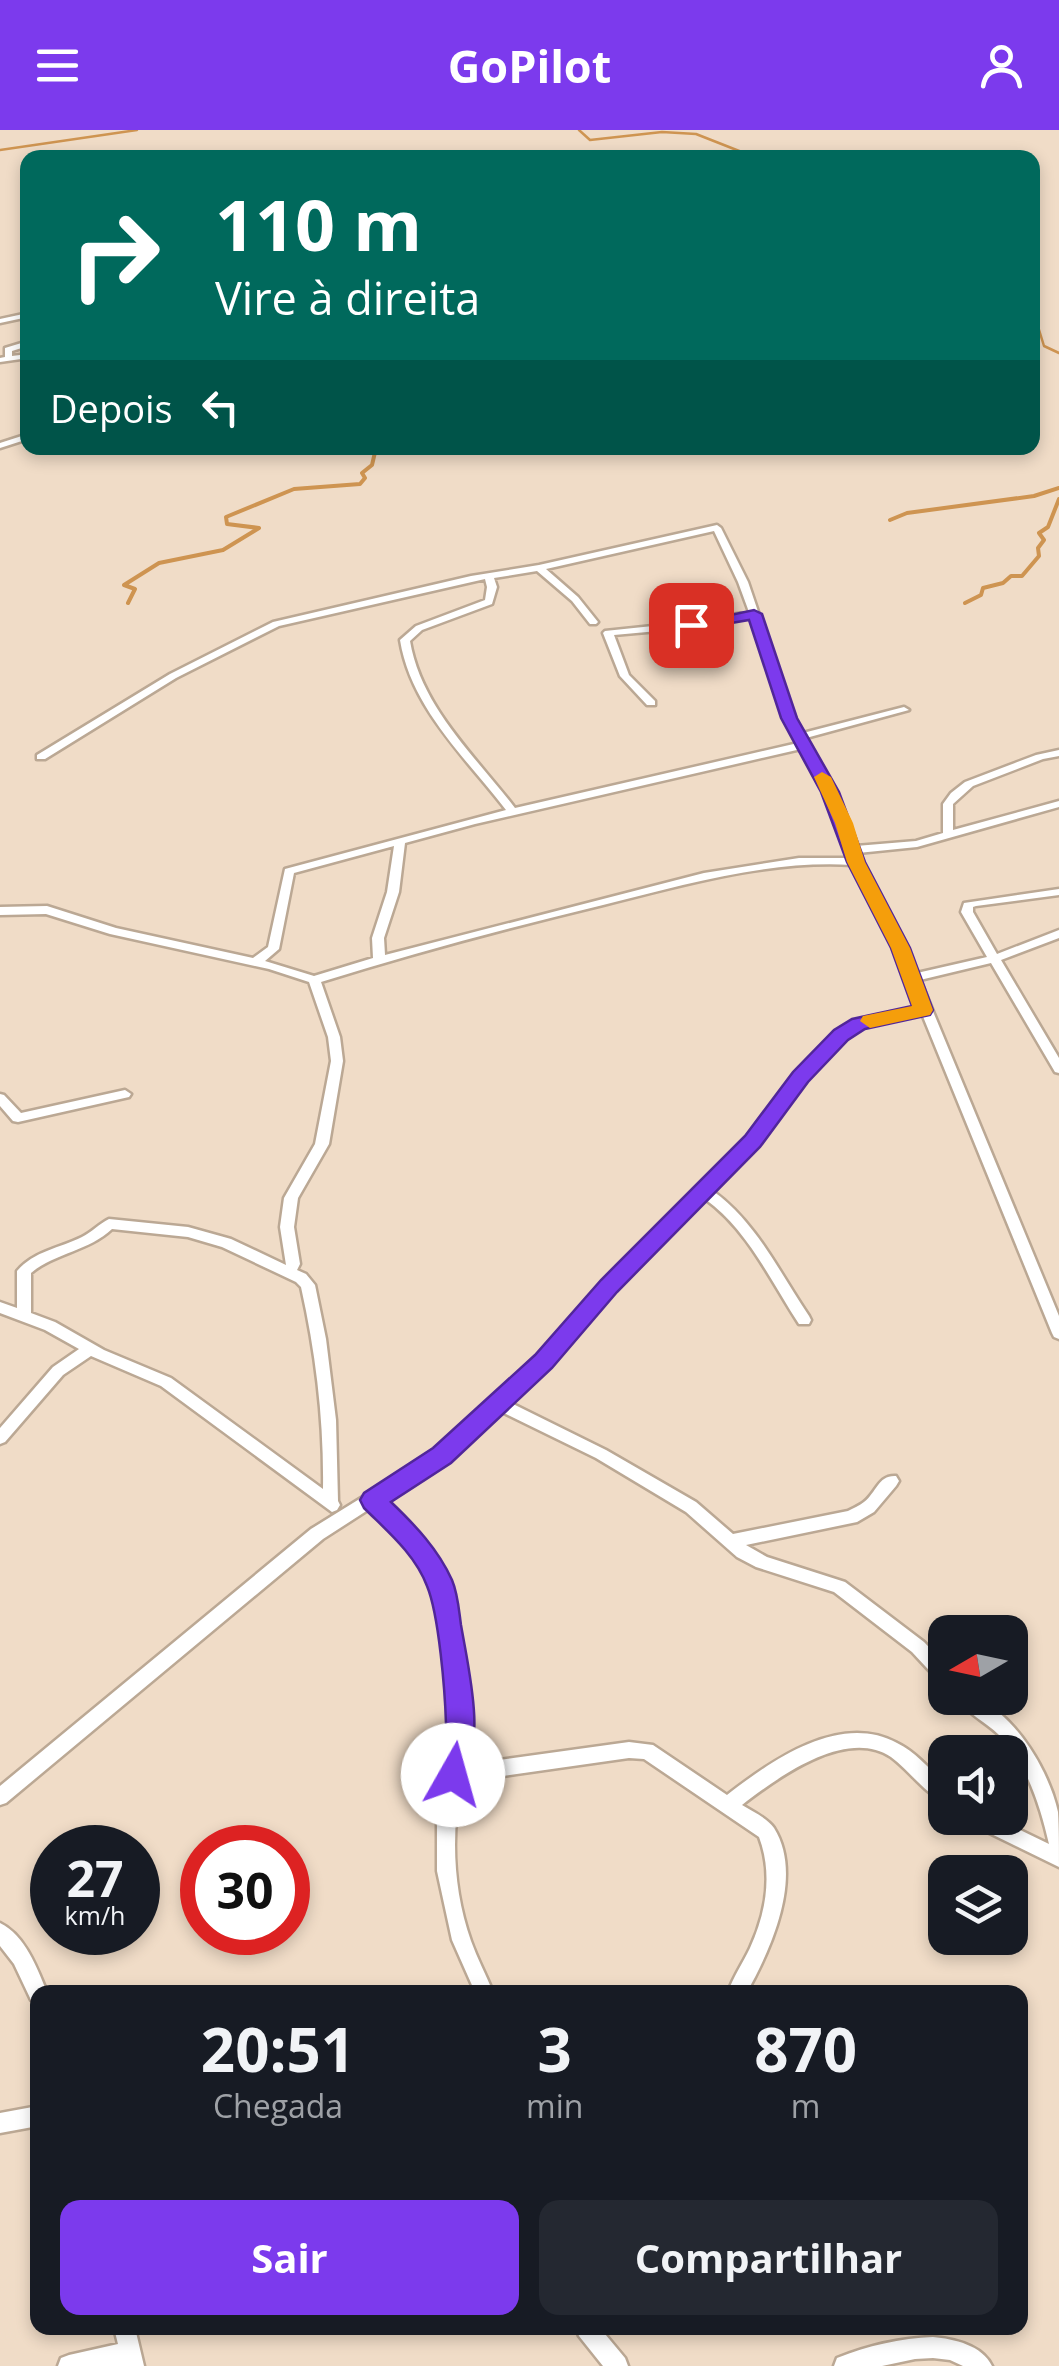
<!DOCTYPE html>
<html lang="pt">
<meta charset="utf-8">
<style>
body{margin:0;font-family:"Open Sans",sans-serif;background:#242831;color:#f1f3f6;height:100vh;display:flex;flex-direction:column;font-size:38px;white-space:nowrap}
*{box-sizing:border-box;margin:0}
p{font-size:32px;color:#9ea1a6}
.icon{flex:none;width:55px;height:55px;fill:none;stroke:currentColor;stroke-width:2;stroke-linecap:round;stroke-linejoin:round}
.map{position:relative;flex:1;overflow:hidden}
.drawer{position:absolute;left:30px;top:1855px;width:998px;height:350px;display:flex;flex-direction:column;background:#171b24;border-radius:20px;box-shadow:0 5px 15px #0003}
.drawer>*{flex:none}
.top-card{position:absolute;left:20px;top:20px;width:1020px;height:305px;border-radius:20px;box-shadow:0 5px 15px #0003;background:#00695c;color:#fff;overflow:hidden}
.needle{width:65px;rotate:261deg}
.controls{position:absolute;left:928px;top:1485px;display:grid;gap:20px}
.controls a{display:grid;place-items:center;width:100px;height:100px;border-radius:20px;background:#171b24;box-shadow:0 5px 15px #0003;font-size:50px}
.speed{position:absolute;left:30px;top:1695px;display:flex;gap:20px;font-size:50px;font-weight:700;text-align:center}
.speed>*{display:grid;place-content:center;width:130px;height:130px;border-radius:50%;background:#171b24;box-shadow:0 5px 15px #0003;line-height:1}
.speed small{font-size:25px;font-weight:400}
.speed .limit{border:15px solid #d22;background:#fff;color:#111}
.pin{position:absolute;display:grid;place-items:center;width:85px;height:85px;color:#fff;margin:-42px;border-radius:20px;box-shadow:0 5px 15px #0006}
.me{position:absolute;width:110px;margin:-55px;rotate:7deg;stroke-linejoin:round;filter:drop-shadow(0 0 8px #0008)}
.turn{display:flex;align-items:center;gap:35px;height:210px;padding:0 30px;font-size:45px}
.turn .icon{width:130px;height:130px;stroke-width:2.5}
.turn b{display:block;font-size:70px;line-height:85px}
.then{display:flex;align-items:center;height:95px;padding:0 30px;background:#0003;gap:20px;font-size:38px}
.eta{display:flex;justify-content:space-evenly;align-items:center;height:170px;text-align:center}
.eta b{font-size:60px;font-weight:700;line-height:70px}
.action{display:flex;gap:20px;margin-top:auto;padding:20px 30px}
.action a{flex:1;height:115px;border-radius:20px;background:#7c3aed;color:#fff;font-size:40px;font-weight:700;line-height:115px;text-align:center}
.action a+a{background:#242831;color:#f1f3f6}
header{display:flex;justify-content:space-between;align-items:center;height:130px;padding:0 30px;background:#7c3aed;color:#fff;font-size:45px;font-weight:700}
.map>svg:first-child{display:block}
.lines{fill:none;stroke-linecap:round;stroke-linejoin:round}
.stream-far1{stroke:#ce9451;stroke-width:2.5}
.stream{stroke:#ce9451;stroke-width:4}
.minor-casing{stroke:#bba894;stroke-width:5}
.minor{fill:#fff;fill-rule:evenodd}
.route{fill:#7c3aed;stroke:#51269a;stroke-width:2.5}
.slow{fill:#f59e0b}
</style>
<header><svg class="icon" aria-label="menu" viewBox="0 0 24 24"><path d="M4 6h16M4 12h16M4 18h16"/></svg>GoPilot<svg class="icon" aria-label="person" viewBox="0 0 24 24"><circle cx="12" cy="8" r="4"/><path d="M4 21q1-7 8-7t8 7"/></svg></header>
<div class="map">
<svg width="1059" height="2236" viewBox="0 0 1059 2236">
<rect width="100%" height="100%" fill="#f0dcc7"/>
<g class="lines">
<path class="stream-far1" d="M579,0L590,10L662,2L696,4L757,28
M0,20L137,0
M1032,177L1044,216L1059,223
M0,227L28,223"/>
<path class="stream" d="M890,390L907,383L1034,366L1059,358
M128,473L135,459L124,455L159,433L223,420L259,398L227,394L226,387L294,359L360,354L365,348L362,343L372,335L376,318
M965,473L981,465L983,458L1003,453L1011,446H1022L1039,426L1038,418L1044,410L1039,403L1048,397L1059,369"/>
<defs>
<path id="minor" d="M28,183V187L0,193V189Z
M28,211V216L12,221V226L28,224V228L0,232V228L5,227V218Z
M28,304V309L0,318V313Z
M717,395L721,398L748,452L794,588L803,603L904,577L909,580L806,608L835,661L856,716L916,711L943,703V674L951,663L965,652L1036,625L1059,620V626L1043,629L973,656L953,674V700L1059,671V677L917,717L858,723L907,818L917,843L987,827L961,782L964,773L1059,759V765L976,776L973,777V782L997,824L1059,800V808L1001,830L1059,928V943L1055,942L991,833L920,850L1059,1186V1209L1054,1207L1052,1203L922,884L863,897L845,908L804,950L758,1015L713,1061C757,1093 779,1142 809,1186L811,1190L809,1194H799C770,1150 748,1100 705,1069L614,1160L549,1235L509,1272L606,1320L696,1372L733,1404L848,1381C853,1378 859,1376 864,1372C877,1362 878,1345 896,1346L899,1351L896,1356L874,1382L857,1392L746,1415L767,1427L845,1452L924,1512L945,1534V1554L939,1551L912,1522L834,1462L756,1437L737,1427L686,1382L596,1328L500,1281L447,1329L383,1370L421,1406L449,1454L467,1563L469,1610L464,1635L629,1612L653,1615L727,1665C772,1630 840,1582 897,1613C916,1622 930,1640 945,1653V1672C924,1663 910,1641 891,1627C846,1597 777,1648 742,1675C752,1681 767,1688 774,1698C804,1746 771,1819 747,1862H728C733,1847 743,1833 750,1818C766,1783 773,1744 759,1707L644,1629L629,1628L461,1652C451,1705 453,1760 471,1811C477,1828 486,1845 493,1862H475L452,1810L437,1741V1685L451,1610V1563L433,1455L409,1416L371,1378L323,1409L6,1673L0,1675V1656L311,1399L437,1321L539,1227L604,1152L748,1009L796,944L837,902L855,891L919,877L909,851L905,848L906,846L895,818L852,735C767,730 684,755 603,775C508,798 414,823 321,852L340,907L343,931L329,1014L298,1068L294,1097L300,1134L297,1140L306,1144L315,1155L326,1209L336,1290L338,1371L340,1375L337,1380L332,1382L161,1256L91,1226L63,1245L5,1312L0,1314V1298L53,1237L79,1219L45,1200L0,1183V1172L17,1178V1141C34,1121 60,1118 82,1107C92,1102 99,1094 109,1089L188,1097L231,1109L286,1135L280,1097L284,1068L315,1014L331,931L328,907L309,852L269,839L110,804L46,784L0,785V777L47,776L116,798L253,828L268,817L285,739L506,680C466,628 411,578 400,510L416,496L485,470L487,457L485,449L279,496L176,548L45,629H37V625L170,544L273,492L471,446L539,435ZM714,401L738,452L749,482L691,492L605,501L603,503L620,546L647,575H655V571L629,545L614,505L691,498L750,487L784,588L798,613L515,678C476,627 421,577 410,511L422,500L492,474L497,457L494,448L537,441L572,471L590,494H596L598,492L578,467L546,439ZM801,619L825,661L849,728H799L704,743L385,825L384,808L399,762L405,713L475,694ZM394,716L387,762L372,808L373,828L314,846L265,831L279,819L294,743ZM112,1099L188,1107L222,1117L296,1152L301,1157C316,1224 324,1291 323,1359L171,1248L104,1220L55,1192L31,1183V1143C55,1123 89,1121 112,1099Z
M125,960L131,964L129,967L18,992L13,991L0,976V964L4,965L21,983Z
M958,1568C965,1568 973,1566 980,1570C1018,1589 1049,1642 1058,1682C1059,1699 1059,1719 1059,1737L971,1694L968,1688H995L1049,1714C1040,1675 1027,1634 999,1605C986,1592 967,1584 958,1568Z
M0,1793C25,1805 37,1838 47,1862H38V1872L31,1870L14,1834L0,1816Z
M38,1976V1996L0,2003V1983Z
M114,2198H135L144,2236H58L61,2228L69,2225L118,2214Z
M576,2198H600L625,2228L628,2236H603L579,2206Z
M933,2207C954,2209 982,2215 992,2236H963L950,2230L933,2228L915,2229L882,2236H834L837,2228C867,2216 901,2208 933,2207Z"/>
</defs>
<use href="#minor" class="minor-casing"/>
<use href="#minor" class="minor"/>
</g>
<path class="route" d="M754,480L762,484L797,588L839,662L865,732L910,818L933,880L930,885L865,899L848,910L808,952L760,1017L617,1162L552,1238L451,1333L391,1372C415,1395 438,1419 452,1450C458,1464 459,1481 461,1495C470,1547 485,1605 463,1655L453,1659L443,1655C435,1637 446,1613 446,1594C445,1561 439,1485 427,1456C415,1424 387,1401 364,1378L360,1370L364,1363L433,1318L535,1225L601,1150L745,1006L793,942L834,900L852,889L912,876L891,818L847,732L821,662L781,588L749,490L691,500L683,495Z"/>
<path class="slow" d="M822,642L831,647L853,693L865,732L910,818L933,880L930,885L870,898L860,891L863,886L912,876L891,818L847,732L835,693L814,647Z"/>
</svg>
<div class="controls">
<a><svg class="needle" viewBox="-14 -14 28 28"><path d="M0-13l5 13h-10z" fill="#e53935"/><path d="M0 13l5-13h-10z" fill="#9ea1a6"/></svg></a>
<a><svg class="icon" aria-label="sound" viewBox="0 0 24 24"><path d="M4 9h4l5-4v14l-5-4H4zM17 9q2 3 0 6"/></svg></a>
<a><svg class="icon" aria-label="layers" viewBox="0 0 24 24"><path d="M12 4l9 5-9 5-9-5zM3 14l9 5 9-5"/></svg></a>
</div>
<div class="speed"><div>27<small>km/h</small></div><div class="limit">30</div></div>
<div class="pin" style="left:691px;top:495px;background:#d93025"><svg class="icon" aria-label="arrive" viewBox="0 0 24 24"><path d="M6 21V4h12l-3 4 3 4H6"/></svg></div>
<svg class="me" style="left:453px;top:1645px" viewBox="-20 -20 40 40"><circle r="19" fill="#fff"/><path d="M0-13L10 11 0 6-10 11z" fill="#7c3aed"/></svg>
<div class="top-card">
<div class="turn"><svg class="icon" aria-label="right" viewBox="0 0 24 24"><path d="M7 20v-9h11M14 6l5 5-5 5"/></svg><div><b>110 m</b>Vire à direita</div></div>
<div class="then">Depois<svg class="icon" aria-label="left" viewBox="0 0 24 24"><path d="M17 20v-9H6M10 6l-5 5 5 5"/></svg></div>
</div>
<section class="drawer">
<div class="eta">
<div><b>20:51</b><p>Chegada</p></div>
<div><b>3</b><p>min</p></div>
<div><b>870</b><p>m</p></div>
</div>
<div class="action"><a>Sair</a><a>Compartilhar</a></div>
</section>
</div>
